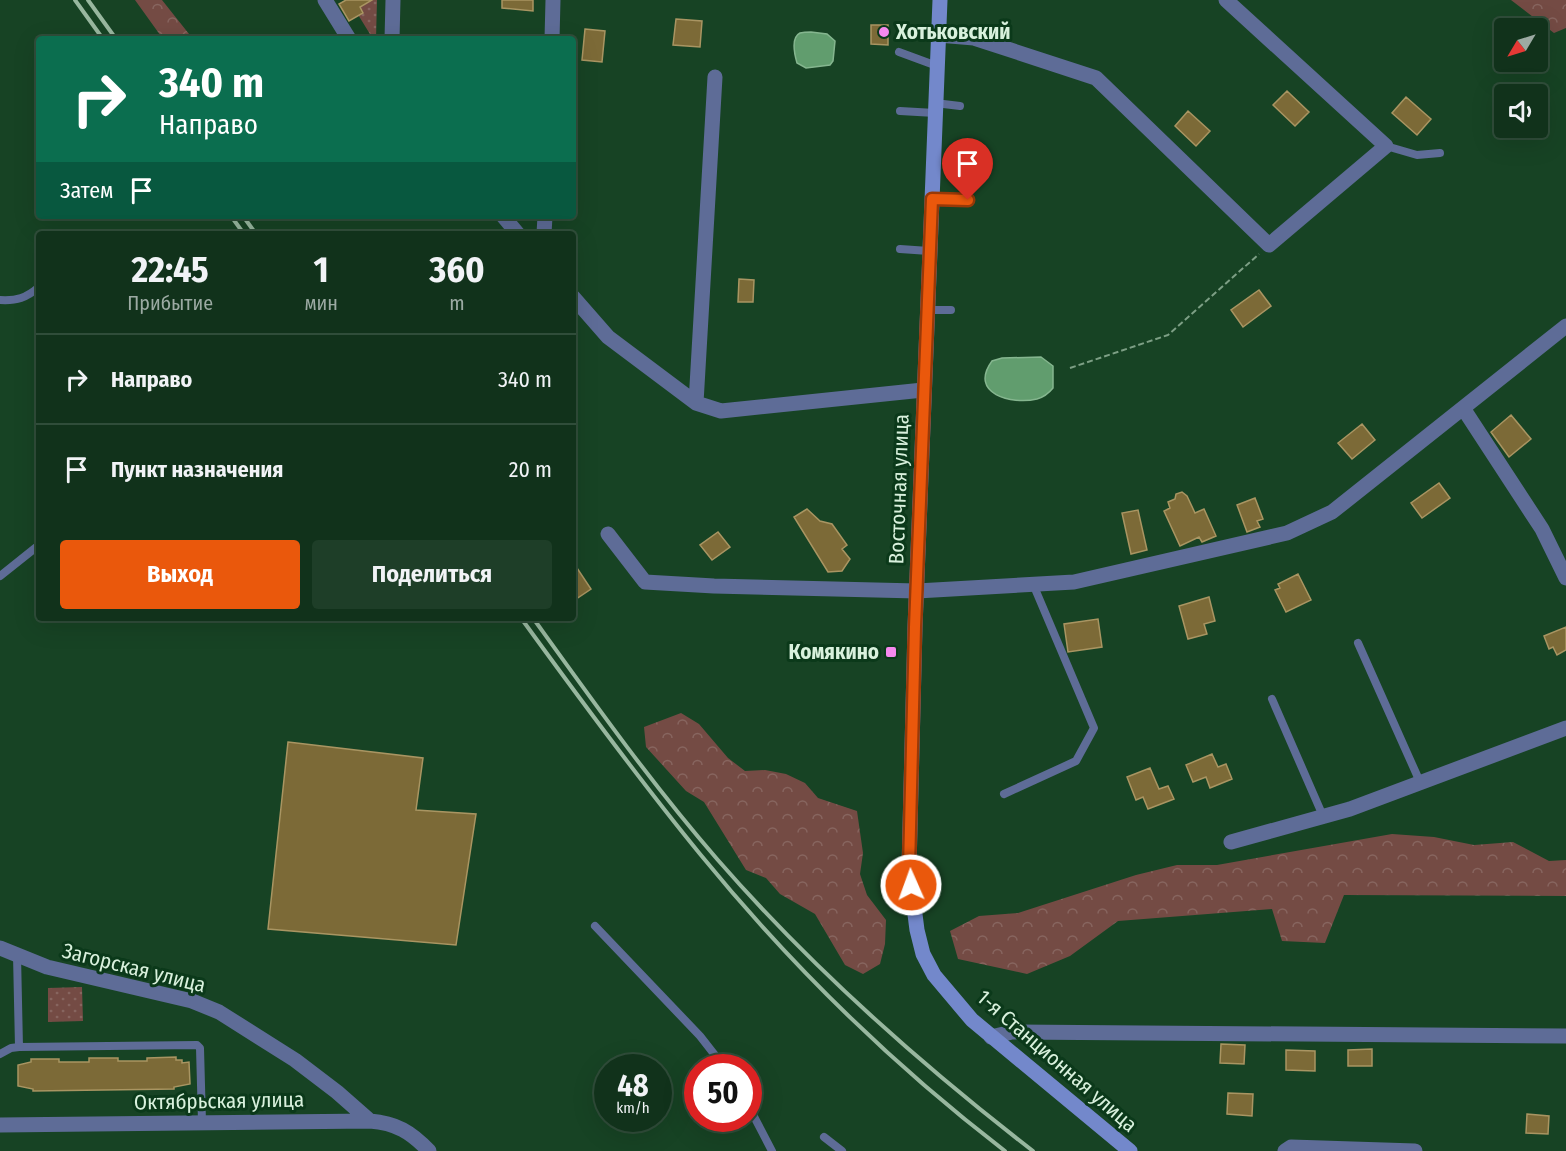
<!DOCTYPE html>
<html lang="ru">
<meta charset="utf-8">
<style>
body{margin:0;font-family:"Fira Sans Condensed",sans-serif;background:#1e3e28;color:#f1f3f6;height:100vh;display:flex;flex-direction:column;font-size:22px;white-space:nowrap}
*{box-sizing:border-box;margin:0}
p{font-size:20px;color:#9caaa3}
.icon{flex:none;width:33px;height:33px;fill:none;stroke:currentColor;stroke-width:2;stroke-linecap:round;stroke-linejoin:round}
.map{position:relative;flex:1;overflow:hidden}
.sheet{position:absolute;left:36px;top:231px;width:540px;height:390px;display:flex;flex-direction:column;background:#11321b;border-radius:6px;box-shadow:0 6px 24px #0002,0 0 0 2px #304d3a}
.sheet>*{flex:none}
.guide{position:absolute;left:36px;top:36px;width:540px;height:183px;border-radius:6px;box-shadow:0 6px 24px #0002,0 0 0 2px #304d3a;background:#0b6e4f;color:#fff;overflow:hidden}
.needle{width:39px;rotate:232deg}
.tools{position:absolute;left:1494px;top:18px;display:grid;gap:12px}
.tools a{display:grid;place-items:center;width:54px;height:54px;border-radius:6px;background:#11321b;box-shadow:0 6px 24px #0002,0 0 0 2px #304d3a;font-size:30px}
.speed{position:absolute;left:594px;top:1054px;display:flex;gap:12px;font-size:30px;font-weight:700;text-align:center}
.speed>*{display:grid;place-content:center;width:78px;height:78px;border-radius:50%;background:#11321b;box-shadow:0 6px 24px #0002,0 0 0 2px #304d3a;line-height:1}
.speed small{font-size:15px;font-weight:400}
.speed .limit{border:9px solid #d22;background:#fff;color:#111}
.pin{position:absolute;display:grid;place-items:center;width:51px;height:51px;color:#fff;margin:-62px -26px;border-radius:50% 50% 50% 0;rotate:-45deg;box-shadow:0 0 6px #0007}
.pin .icon{rotate:45deg}
.me{position:absolute;width:66px;margin:-33px;rotate:358deg;stroke-linejoin:round;filter:drop-shadow(0 0 4px #0008)}
.turn{display:flex;align-items:center;gap:21px;height:126px;padding:0 24px;font-size:27px}
.turn .icon{width:78px;height:78px;stroke-width:2.5}
.turn b{display:block;font-size:42px;line-height:51px}
.then{display:flex;align-items:center;height:57px;padding:0 24px;background:#0003;gap:12px;font-size:22px}
.eta{display:flex;justify-content:space-evenly;align-items:center;height:102px;text-align:center}
.eta b{font-size:36px;font-weight:700;line-height:42px}
.action{display:flex;gap:12px;margin-top:auto;padding:12px 24px}
.action a{flex:1;height:69px;border-radius:6px;background:#ea580c;color:#fff;font-size:24px;font-weight:700;line-height:69px;text-align:center}
.action a+a{background:#1e3e28;color:#f1f3f6}
ul{padding:0;list-style:none}
li{display:flex;align-items:center;gap:18px;height:90px;padding:0 24px;border-top:2px solid #304d3a}
li div{flex:1}
li b{display:block;font-size:22px}
li em{font-style:normal}
.map>svg:first-child{display:block}
.forest{fill:url(#forest-crowns)}
.park{fill:url(#park-dots)}
.water{fill:#619d6e;stroke:#85b68f;stroke-width:1.5}
.building{fill:#7c6a37;stroke:#a99562;stroke-width:1.5}
.lines{fill:none;stroke-linecap:round;stroke-linejoin:round}
.path{stroke:#7d9f85;stroke-width:2;stroke-dasharray:6 3;stroke-linecap:butt}
.lane{stroke:#5e6c97;stroke-width:8}
.street{stroke:#5e6c97;stroke-width:15}
.secondary{stroke:#7388cb;stroke-width:15}
.rail{stroke:#98b79f;stroke-width:4}
.route-casing{stroke:#983908;stroke-width:15}
.route{stroke:#ea580c;stroke-width:10}
.poi-dot{fill:#f689ee;stroke:#0b391a;stroke-width:2}
.labels{text-anchor:middle;dominant-baseline:central;stroke-width:6;stroke-linejoin:round;paint-order:stroke}
.poi-label{font-size:21px;font-weight:bold;fill:#d9f1dd;stroke:#0b391a;text-anchor:start}
.street-label{font-size:21px;fill:#d9f1dd;stroke:#0b391a}
</style>
<div class="map">
<svg width="1566" height="1151" viewBox="0 0 1566 1151">
<defs>
<pattern id="forest-crowns" width="20" height="18" patternUnits="userSpaceOnUse" patternTransform="scale(1.5)"><rect width="20" height="18" fill="#744b44"/><path d="M2 6a3 3 0 1 1 6 0M12 15a3 3 0 1 1 6 0" fill="none" stroke="#87655f"/></pattern>
<pattern id="park-dots" width="8" height="8" patternUnits="userSpaceOnUse" patternTransform="scale(1.5)"><rect width="8" height="8" fill="#744b44"/><path d="M2 2h.1M6 6h.1" fill="none" stroke="#87655f" stroke-width="1.8" stroke-linecap="round"/></pattern>
</defs>
<rect width="100%" height="100%" fill="#174324"/>
<path class="forest" d="M135,0H162L193,39H163Z
M1511,0H1566V28L1554,33Z
M681,713L699,724L728,758L745,771L765,770L786,774L805,783L818,798L857,811L863,853L860,874L867,895L886,920L885,944L880,964L863,974L845,965L815,914L780,894L766,878L746,870L704,802L686,791L646,747L644,727Z
M1392,834L1434,837L1474,845L1513,842L1549,861L1566,860V896L1344,895L1325,943L1282,941L1272,909L1118,921L1070,956L1027,974L958,959L950,931L979,916L1018,913L1136,875L1177,865H1217Z"/>
<path class="park" d="M349,0H377L376,39H373Z
M82,987L83,1021L48,1022V988Z"/>
<path class="water" d="M811,32L827,34L835,41L833,61L830,65L806,68L797,63C795,56 790,38 800,33C804,32 807,32 811,32Z
M1041,357L1053,366V388C1049,393 1044,397 1037,399C1012,405 968,394 992,361L1002,358Z"/>
<path class="building" d="M346,0H372L360,7L363,13L349,21L339,4Z
M502,0H533V11L502,8Z
M676,19L702,21L700,47L673,45Z
M871,25H888V45L871,44Z
M585,29L605,31L602,62L582,60Z
M1287,91L1309,112L1295,126L1273,105Z
M1406,97L1431,119L1417,135L1392,113Z
M1188,111L1210,131L1196,146L1175,126Z
M739,279L754,280L753,302H738Z
M1259,290L1271,306L1243,327L1231,310Z
M1511,415L1531,439L1509,457L1491,432Z
M1362,424L1375,440L1352,459L1338,443Z
M1439,483L1450,498L1422,518L1411,503Z
M1182,492L1187,496L1195,513L1204,509L1216,536L1202,542L1199,537L1180,546L1164,511L1170,508L1168,502L1175,499L1176,494Z
M1255,498L1263,519L1257,521L1260,527L1247,532L1237,505Z
M807,509L820,521L832,524L847,545L842,549L850,559L842,571L828,572L794,517Z
M1138,510L1147,550L1131,554L1122,513Z
M718,532L730,547L712,560L700,545Z
M573,562L591,589L573,601Z
M1298,574L1311,600L1286,612L1275,590L1280,588L1278,584Z
M1209,597L1215,621L1204,624L1207,634L1188,639L1179,606Z
M1098,619L1102,647L1068,652L1064,624Z
M1566,627V650L1557,655L1553,647L1549,649L1544,636Z
M288,742L423,758L416,810L476,814L456,945L268,929Z
M1212,754L1218,767L1226,764L1232,779L1210,788L1206,777L1193,782L1186,765Z
M1150,768L1159,789L1168,786L1174,799L1148,809L1143,797L1136,800L1127,777Z
M1221,1044L1245,1045L1244,1064L1220,1063Z
M1372,1049V1066H1348V1050Z
M1286,1050L1315,1051V1071L1286,1070Z
M176,1057V1060H182V1063L189,1062L190,1084L174,1087V1089L33,1091V1089L18,1086V1065L31,1062V1059H59V1062H89V1058H118V1061H147V1058Z
M1228,1093L1253,1094L1252,1116L1227,1114Z
M1527,1114L1549,1116L1548,1134L1526,1133Z"/>
<g class="lines">
<path class="path" d="M1070,368L1168,335L1259,254"/>
<path class="lane" d="M899,52L937,66
M935,103L960,106
M900,111L935,113
M1386,146L1417,155L1440,153
M931,199L968,200
M106,234H110
M900,249L929,251
M0,300C17,301 26,298 39,287
M927,310H951
M0,576L39,545
M1358,643L1420,782
M1272,699L1323,816
M1004,794L1076,761L1094,728L1033,584
M595,926L700,1036L725,1068
M17,955L19,1047L197,1045L200,1048L202,1122
M0,1054L11,1048L19,1047
M748,1105L772,1151
M824,1137L842,1151"/>
<path class="street" d="M325,0L349,39
M938,35L974,38L1096,78L1269,245L1386,146L1226,0
M392,39L393,0
M552,39L553,0
M503,216L518,234
M544,234L545,216
M573,297L608,337L696,403L721,411L923,390
M696,403L715,77
M1463,408L1542,529L1566,578
M608,534L645,582L714,586L917,591L1074,582L1287,533L1332,512L1566,326
M1231,842L1350,809L1566,728
M0,948L47,967L192,1001L219,1012L295,1060L337,1092L370,1121
M991,1037L1012,1032L1566,1036
M0,1125L370,1121C396,1123 411,1132 429,1151
M1285,1151L1291,1147L1415,1151"/>
<path class="secondary" d="M940,0L915,627L909,868L917,930L923,954L934,975L972,1020L1130,1151"/>
<path class="rail" d="M75,0L103,39
M88,0L116,39
M231,216L244,234
M243,216L256,234
M521,618C579,698 637,777 700,854C789,963 893,1065 1005,1151
M533,618C592,700 651,783 717,859C812,968 919,1063 1033,1151"/>
</g>
<g class="lines">
<defs>
<path id="route" d="M911,885L909,868L915,627L932,199L968,200"/>
</defs>
<use href="#route" class="route-casing"/>
<use href="#route" class="route"/>
</g>
<g class="poi-dot">
<circle cx="884" cy="32" r="6"/>
<rect x="885" y="646" width="12" height="12" rx="3"/>
</g>
<g class="labels">
<g class="poi-label">
<text x="896" y="32">Хотьковский</text>
<text x="879" y="652" text-anchor="end">Комякино</text>
</g>
<g class="street-label">
<text transform="translate(899 489) rotate(-88)">Восточная улица</text>
<text transform="translate(134 968) rotate(14)">Загорская улица</text>
<text transform="translate(1057 1061) rotate(41)">1-я Станционная улица</text>
<text transform="translate(219 1101) rotate(-1)">Октябрьская улица</text>
</g>
</g>
</svg>
<div class="tools">
<a><svg class="needle" viewBox="-14 -14 28 28"><path d="M0-13l5 13h-10z" fill="#e53935"/><path d="M0 13l5-13h-10z" fill="#9caaa3"/></svg></a>
<a><svg class="icon" aria-label="sound" viewBox="0 0 24 24"><path d="M4 9h4l5-4v14l-5-4H4zM17 9q2 3 0 6"/></svg></a>
</div>
<div class="speed"><div>48<small>km/h</small></div><div class="limit">50</div></div>
<div class="pin" style="left:968px;top:200px;background:#d93025"><svg class="icon" aria-label="arrive" viewBox="0 0 24 24"><path d="M6 21V4h12l-3 4 3 4H6"/></svg></div>
<svg class="me" style="left:911px;top:885px" viewBox="-20 -20 40 40"><circle r="17" fill="#ea580c" stroke="#fff" stroke-width="3"/><path d="M0-11L8 9 0 5-8 9z" fill="#fff"/></svg>
<div class="guide">
<div class="turn"><svg class="icon" aria-label="right" viewBox="0 0 24 24"><path d="M7 20v-9h11M14 6l5 5-5 5"/></svg><div><b>340 m</b>Направо</div></div>
<div class="then">Затем<svg class="icon" aria-label="arrive" viewBox="0 0 24 24"><path d="M6 21V4h12l-3 4 3 4H6"/></svg></div>
</div>
<section class="sheet">
<div class="eta">
<div><b>22:45</b><p>Прибытие</p></div>
<div><b>1</b><p>мин</p></div>
<div><b>360</b><p>m</p></div>
</div>
<ul>
<li><svg class="icon" aria-label="right" viewBox="0 0 24 24"><path d="M7 20v-9h11M14 6l5 5-5 5"/></svg><div><b>Направо</b></div><em>340 m</em></li>
<li><svg class="icon" aria-label="arrive" viewBox="0 0 24 24"><path d="M6 21V4h12l-3 4 3 4H6"/></svg><div><b>Пункт назначения</b></div><em>20 m</em></li>
</ul>
<div class="action"><a>Выход</a><a>Поделиться</a></div>
</section>
</div>
